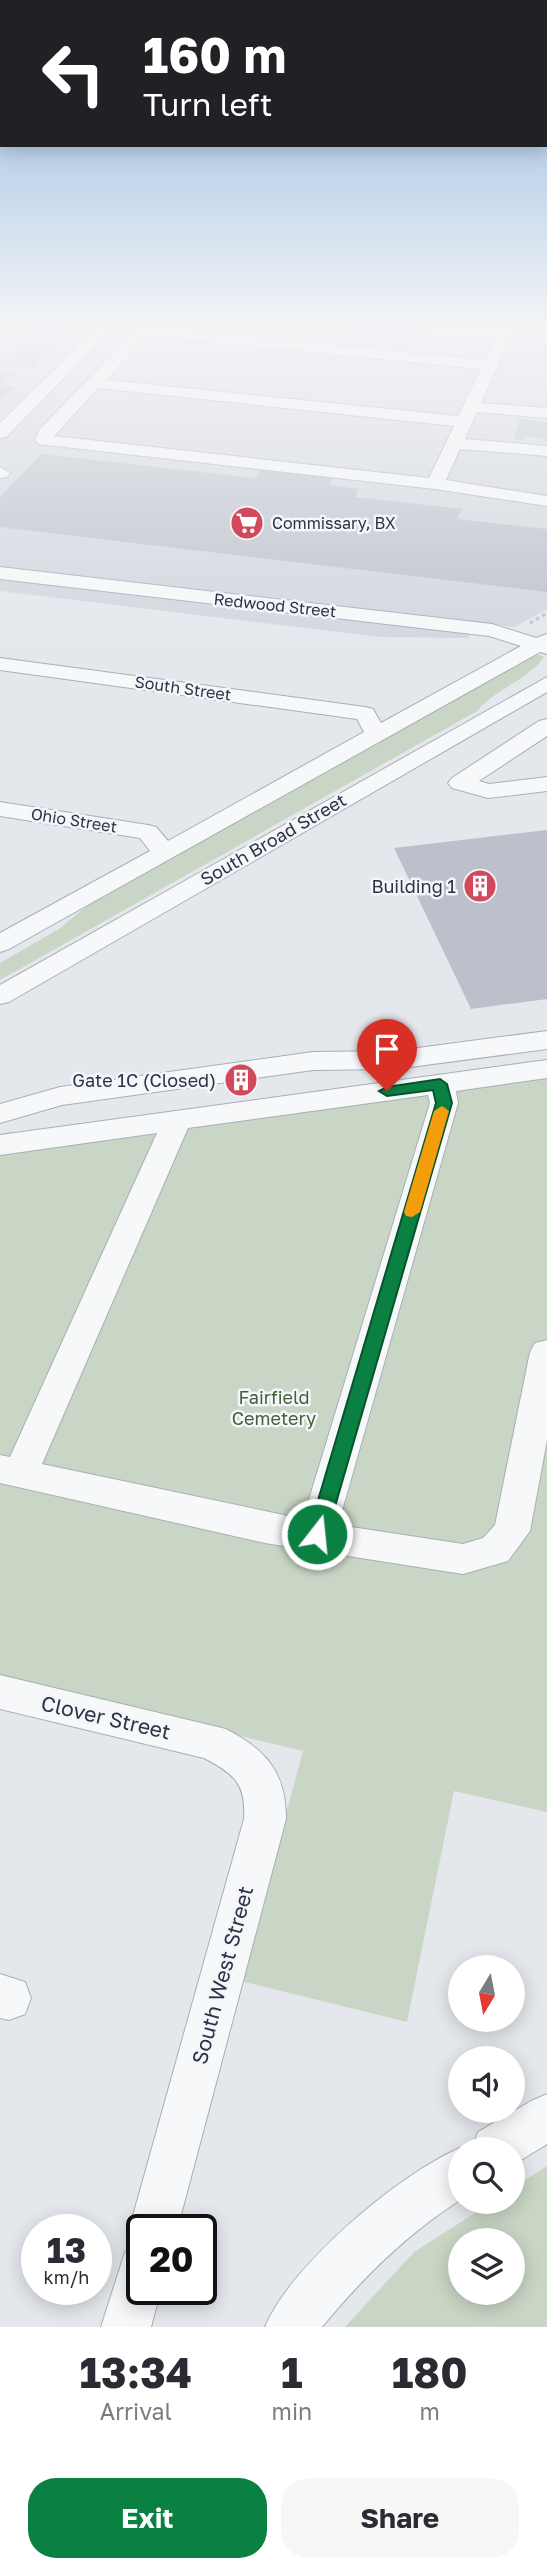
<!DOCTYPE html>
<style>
body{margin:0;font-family:"Golos Text",sans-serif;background:#f7f7f7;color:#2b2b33;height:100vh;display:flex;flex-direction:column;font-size:26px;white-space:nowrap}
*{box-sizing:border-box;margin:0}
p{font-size:23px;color:#7c7c81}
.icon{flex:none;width:38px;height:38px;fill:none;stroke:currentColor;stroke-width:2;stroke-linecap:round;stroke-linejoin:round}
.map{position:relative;height:2327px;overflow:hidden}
.side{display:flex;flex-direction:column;background:#fff;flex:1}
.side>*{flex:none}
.top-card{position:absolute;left:0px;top:0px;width:548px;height:147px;box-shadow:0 4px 18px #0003;background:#202124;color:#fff;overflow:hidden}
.needle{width:46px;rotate:190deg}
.tools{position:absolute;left:448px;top:1955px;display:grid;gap:14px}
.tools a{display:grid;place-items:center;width:77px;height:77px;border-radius:50%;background:#fff;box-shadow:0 4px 18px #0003;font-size:35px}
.speed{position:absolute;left:21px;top:2214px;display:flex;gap:14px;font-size:35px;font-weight:700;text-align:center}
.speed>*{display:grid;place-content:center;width:91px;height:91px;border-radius:50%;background:#fff;box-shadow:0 4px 18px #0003;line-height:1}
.speed small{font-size:18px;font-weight:400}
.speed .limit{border:4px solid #111;border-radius:10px;background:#fff;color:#111}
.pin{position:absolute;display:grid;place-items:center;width:60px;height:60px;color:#fff;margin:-72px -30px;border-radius:50% 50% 50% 0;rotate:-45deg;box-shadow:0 0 7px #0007}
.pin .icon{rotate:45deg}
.me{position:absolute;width:77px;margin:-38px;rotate:16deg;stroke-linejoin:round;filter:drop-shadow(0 0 5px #0008)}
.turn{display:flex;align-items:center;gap:24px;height:147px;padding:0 28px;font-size:32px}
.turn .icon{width:91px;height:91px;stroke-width:2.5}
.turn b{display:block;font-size:49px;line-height:60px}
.eta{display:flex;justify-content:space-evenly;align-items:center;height:119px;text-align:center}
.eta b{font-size:42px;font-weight:700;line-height:49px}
.cta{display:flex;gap:14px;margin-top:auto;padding:14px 28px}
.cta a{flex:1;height:80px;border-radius:28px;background:#0b8043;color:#fff;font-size:28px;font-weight:700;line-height:80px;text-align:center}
.cta a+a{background:#f7f7f7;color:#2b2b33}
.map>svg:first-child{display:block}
.built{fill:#d2d6de}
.green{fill:#c9d6c5;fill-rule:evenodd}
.building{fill:#bbc0ca}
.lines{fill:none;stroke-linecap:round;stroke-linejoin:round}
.minor-casing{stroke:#a9aeb7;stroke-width:2}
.path{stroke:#c2c5cb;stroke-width:3.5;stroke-dasharray:3.5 3.5;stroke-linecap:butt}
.minor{fill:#f7f8fa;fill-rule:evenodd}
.route{fill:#0b8043;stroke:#07532c;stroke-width:2}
.slow{fill:#f59e0b}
.labels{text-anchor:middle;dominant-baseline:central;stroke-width:5;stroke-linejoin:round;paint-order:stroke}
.far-poi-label{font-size:16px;fill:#2b3445;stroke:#f4f6f9;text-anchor:start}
.far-street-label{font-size:16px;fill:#2b3445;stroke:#f4f6f9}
.street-label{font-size:18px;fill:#2b3445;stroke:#f4f6f9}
.poi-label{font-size:18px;fill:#2b3445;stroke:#f4f6f9;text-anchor:end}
.park-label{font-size:18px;fill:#3f6138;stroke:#f4f6f9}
.near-street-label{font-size:21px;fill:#2b3445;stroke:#f4f6f9}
</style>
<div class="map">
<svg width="547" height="2327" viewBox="0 0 547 2327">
<rect width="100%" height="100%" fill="#e4e7ec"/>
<path class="built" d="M0,326H547V609L515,627L475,622L468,638L381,637L0,591Z"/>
<path class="green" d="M319,326L305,345L158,327V326Z
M537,654L544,657C527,681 496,688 477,711L0,980V963L59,929L92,902Z
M547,1064V1812L454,1791L407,2022L241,1981L303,1751L0,1678V1134L13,1132L14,1135Z
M547,2166V2327H345L414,2252L492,2202H513V2188ZM460,2240H513V2292H460Z"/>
<path class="building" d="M41,326H76L33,368L0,365Z
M364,327L409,331L399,347L354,343Z
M0,372L13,374L2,385L16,387L3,399H0Z
M520,419L547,422V442H543L545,438L524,436L523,440L513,439Z
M41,454L255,478L261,469L334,477L329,485L359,489L355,497L462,509L457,519L547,529V592L0,527V497Z
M547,830V999L471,1009L394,848Z"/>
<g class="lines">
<defs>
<path id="minor" d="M99,326H115L6,437L0,438V423Z
M140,326L485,360L495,340L385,331L377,326H438L499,331L502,326H516L481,403L547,408V418L477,412L465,439L547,446V456L460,449L446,480L547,496V506L435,489L38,444L35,440L40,429ZM147,336L481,369L458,416L106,380ZM98,388L454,426L429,478L54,436Z
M0,467L10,473L7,477L0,478Z
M0,567L492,624L536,638L547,634V654L540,652L9,949L0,952V933L150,851L140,838L0,816V802L148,825L156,827L168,841L364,732L357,719L0,670V658L365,707L373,709L381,723L521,646L489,636L0,579Z
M547,677V692L9,1002L0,1004V985Z
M547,719V736L479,781L489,784L547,777V791L488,798L452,788L448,783L452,778L539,721Z
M547,1031V1049L395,1069L313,1070L62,1105L0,1123V1104L60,1087L313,1052L395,1051Z
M547,1060V1078L456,1091L458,1103L338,1525L463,1544L483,1538L495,1525L530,1352L535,1343L547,1340V1440L530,1531L508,1561L463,1574L265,1543L0,1483V1455L10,1457L157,1133L0,1155V1135ZM428,1095L430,1103L303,1519L42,1464L188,1128Z
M0,1675L226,1729C266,1750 286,1772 286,1819L177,2230H142V2289H161L151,2327H101L125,2252L136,2247L129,2230L244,1819C246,1784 235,1774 204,1758L0,1709Z
M0,1974L25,1982L31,1998L25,2014L9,2020L0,2018Z
M547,2094V2144L513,2165V2149H472L478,2132L531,2101Z
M460,2148V2200C406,2235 363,2277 322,2327H265C290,2266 399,2174 460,2148Z"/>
</defs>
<use href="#minor" class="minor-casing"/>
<path class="path" d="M530,623L547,613"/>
<use href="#minor" class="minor"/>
</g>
<linearGradient id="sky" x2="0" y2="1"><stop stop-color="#8bb4dd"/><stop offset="0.5" stop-color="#f3f4f6"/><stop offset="1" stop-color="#f3f4f6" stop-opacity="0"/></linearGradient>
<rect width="547" height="652" fill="url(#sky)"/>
<path class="route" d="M440,1079L447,1084L452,1103L327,1534L324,1540L317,1542L311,1540L308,1534L436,1103L433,1090L387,1096L379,1091L387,1087Z"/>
<path class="slow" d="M442,1106L449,1111L420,1212L412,1217L406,1216L404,1212L434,1111Z"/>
<defs>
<symbol id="supermarket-disc" viewBox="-11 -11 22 22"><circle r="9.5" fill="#d1495b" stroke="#f4f6f9"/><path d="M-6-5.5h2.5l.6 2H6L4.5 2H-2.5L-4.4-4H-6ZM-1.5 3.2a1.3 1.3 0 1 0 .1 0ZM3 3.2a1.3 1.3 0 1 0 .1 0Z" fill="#fff"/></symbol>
<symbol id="building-disc" viewBox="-11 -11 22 22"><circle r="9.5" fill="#d1495b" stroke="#f4f6f9"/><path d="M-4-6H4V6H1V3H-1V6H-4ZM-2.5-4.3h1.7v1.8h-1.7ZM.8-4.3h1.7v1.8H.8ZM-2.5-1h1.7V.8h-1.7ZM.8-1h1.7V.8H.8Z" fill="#fff"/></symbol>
</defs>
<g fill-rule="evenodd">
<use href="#supermarket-disc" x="228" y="504" width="38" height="38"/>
<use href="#building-disc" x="461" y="867" width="38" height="38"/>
<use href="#building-disc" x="222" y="1061" width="38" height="38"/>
</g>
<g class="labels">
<g class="far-poi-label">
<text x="272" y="523">Commissary, BX</text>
</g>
<g class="far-street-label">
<text transform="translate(275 605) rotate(6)">Redwood Street</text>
<text transform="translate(183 688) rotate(8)">South Street</text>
<text transform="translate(74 820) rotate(9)">Ohio Street</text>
</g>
<g class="street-label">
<text transform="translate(273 839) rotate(-30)">South Broad Street</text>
</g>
<g class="poi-label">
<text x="456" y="886">Building 1</text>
<text x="216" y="1080">Gate 1C (Closed)</text>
</g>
<g class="park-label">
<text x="274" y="1397">Fairfield<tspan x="274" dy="21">Cemetery</tspan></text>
</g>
<g class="near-street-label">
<text transform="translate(106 1717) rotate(13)">Clover Street</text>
<text transform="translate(222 1975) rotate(-75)">South West Street</text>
</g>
</g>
</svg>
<div class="tools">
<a><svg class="needle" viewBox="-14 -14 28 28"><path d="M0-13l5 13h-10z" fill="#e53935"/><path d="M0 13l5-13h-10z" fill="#7c7c81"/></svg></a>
<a><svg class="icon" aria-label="sound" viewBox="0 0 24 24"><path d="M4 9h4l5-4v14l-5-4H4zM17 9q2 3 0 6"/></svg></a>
<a><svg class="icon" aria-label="search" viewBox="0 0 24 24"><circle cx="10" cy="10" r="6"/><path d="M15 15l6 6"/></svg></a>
<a><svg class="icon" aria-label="layers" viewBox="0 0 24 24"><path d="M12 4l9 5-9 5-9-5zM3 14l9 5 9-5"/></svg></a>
</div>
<div class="speed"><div>13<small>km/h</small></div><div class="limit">20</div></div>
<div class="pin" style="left:387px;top:1091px;background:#d93025"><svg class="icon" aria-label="arrive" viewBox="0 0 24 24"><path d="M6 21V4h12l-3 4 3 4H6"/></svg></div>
<svg class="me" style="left:317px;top:1534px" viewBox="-20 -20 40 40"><circle r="17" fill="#0b8043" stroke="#fff" stroke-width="3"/><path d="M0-11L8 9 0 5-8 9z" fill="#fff"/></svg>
<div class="top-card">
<div class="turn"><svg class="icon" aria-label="left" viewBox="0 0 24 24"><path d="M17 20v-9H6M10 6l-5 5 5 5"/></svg><div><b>160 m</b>Turn left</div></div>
</div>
</div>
<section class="side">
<div class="eta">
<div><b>13:34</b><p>Arrival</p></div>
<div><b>1</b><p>min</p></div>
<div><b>180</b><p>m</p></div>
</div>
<div class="cta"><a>Exit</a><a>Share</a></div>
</section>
